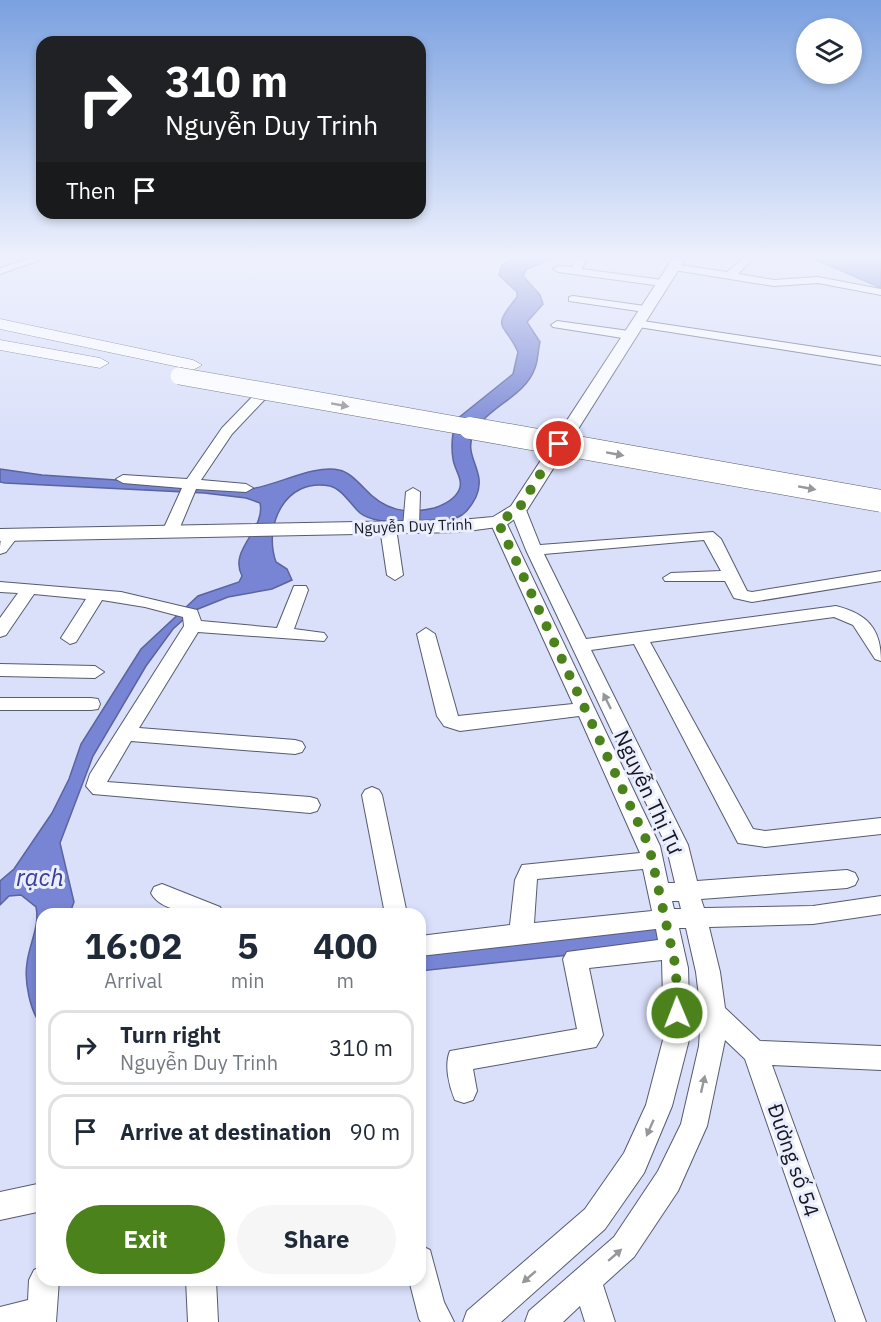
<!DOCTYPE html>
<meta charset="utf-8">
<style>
body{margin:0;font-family:"IBM Plex Sans",sans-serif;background:#f6f6f7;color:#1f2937;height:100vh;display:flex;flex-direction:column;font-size:22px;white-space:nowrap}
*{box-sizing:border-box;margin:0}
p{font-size:20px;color:#747a83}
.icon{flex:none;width:33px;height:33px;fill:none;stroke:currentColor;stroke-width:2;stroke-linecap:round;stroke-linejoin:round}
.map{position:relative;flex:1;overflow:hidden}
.details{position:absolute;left:36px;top:908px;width:390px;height:378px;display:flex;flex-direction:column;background:#fff;border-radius:18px;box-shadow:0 3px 9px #0003}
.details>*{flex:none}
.banner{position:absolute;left:36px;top:36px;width:390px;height:183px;border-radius:18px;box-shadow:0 3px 9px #0003;background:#202124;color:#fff;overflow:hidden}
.buttons{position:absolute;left:796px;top:18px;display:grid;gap:12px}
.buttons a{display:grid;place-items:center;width:66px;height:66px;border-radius:50%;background:#fff;box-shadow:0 3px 9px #0003;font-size:30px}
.pin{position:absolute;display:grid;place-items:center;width:51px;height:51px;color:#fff;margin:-26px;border:3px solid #fff;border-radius:50%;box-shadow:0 2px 6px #0007}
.me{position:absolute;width:66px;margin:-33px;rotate:359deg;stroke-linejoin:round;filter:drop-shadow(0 0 4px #0008)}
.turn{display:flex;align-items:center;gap:21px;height:126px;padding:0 30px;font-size:27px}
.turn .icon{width:78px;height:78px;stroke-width:2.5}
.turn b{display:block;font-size:42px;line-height:51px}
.then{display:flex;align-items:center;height:57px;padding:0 30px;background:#0003;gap:12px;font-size:22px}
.eta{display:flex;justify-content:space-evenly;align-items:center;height:102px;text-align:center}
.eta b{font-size:36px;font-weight:700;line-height:42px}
.button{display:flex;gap:12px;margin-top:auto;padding:12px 30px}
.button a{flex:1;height:69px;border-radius:36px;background:#4b821b;color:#fff;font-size:24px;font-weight:700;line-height:69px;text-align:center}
.button a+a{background:#f6f6f7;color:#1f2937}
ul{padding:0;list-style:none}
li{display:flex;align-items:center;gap:18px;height:75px;margin:0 12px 9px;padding:0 18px;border:3px solid #e0e1e3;border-radius:18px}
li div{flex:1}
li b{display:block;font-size:22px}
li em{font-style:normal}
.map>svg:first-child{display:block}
.water{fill:#7785d4;stroke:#5a649e;stroke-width:1.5}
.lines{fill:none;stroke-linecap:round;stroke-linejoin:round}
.minor-casing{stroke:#565b71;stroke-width:2}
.major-casing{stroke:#565b71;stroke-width:2}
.highway-casing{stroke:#565b71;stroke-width:1}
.minor{fill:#fff;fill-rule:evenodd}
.major{fill:#fff;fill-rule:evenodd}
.highway{fill:#fff;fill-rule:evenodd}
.highway-bridge-far1-casing{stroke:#565b71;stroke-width:18;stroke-linecap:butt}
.highway-bridge-casing{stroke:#565b71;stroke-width:23;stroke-linecap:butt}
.highway-bridge-far1{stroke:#fff;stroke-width:17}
.highway-bridge{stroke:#fff;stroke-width:22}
.oneway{fill:#96979a}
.route{stroke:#4b821b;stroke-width:10;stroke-dasharray:0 18}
.labels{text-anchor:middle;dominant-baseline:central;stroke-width:6;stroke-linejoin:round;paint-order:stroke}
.far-street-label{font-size:15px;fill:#15171f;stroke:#eaeefe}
.near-street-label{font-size:21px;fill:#15171f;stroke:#eaeefe}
.near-water-label{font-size:24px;font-style:italic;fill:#373e9b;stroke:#eaeefe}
</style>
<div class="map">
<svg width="881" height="1322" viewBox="0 0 881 1322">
<rect width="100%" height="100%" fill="#dae0fa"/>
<path class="water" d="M512,258H553L527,269L523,276L540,295L543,304L527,322L540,342C538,350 538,361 535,368C525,396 494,404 478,426C457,455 489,468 476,497C472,505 469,510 462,515C444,526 377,527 360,513C351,505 342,489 330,486C285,477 263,526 276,562L287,569L292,580L272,589L228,597L193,611L173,629L146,666L93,756L60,843L74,902L70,913L42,914V1026C30,1012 24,981 27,963C29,944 40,927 36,907L21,895L9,896L0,905V881L14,869L52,813L69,779L81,744L141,649L198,596L239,582L242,576C228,549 266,530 260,503L246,498L204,493L5,483L0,482V469L42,475L250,489C275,486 315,464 339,470C349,472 357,481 364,488C384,510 405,515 434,508C443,505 455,499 459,490C464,480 454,469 453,459C451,447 452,430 457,419L513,374L518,352C504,321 490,330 517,297V292L499,275L502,265Z
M812,258H881V288Z
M657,926L663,945L420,971V952Z"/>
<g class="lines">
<defs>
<path id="minor" d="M31,258H46L0,274V268Z
M577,258H587L582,269L662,280L667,283L662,286L558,272L553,269L558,266L572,267Z
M743,258H754L738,274L774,280L818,277L881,289V295L818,283L774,286L674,270L669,267L674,264L727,272Z
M573,296L645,306L651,309L645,312L569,301V297Z
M636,320L881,357V365L632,326V322Z
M557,321L629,331L635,335L629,339L553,327L551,325Z
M259,394L266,398L232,434L201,480L246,484L253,488L246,492L196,489L178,532L176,535H164L162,532L182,488L123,483L116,479L123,475L187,479L222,428L254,395Z
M413,488L420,492L419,527L411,532L403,527L406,492Z
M518,505L526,510L540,545L713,532L721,539L747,591L752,592L881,571V581L752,602L734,598L725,581H665L663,578L671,573L721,571L704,540L544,554L586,639L836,606C867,614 881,628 881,661L875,659L853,625L834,617L650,642L753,829L765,831L881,818V834L765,847L738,843L634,644L591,650L688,845L697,881L847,870L855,873L858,879L855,885L847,888L701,899L704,908L813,906L881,896V914L813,924L709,927L720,972L725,1008L760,1041L881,1046V1070L772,1065L866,1322H836L745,1059L725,1040L707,1126L678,1191L634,1257L603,1285L615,1322H585L580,1306L563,1322H525L529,1311L614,1237L658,1171L681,1124L699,1046L701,1013L696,972L686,928H679L688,968L690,1036L672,1106L644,1173L605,1229L501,1322H463L467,1311L585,1209L624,1153L646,1105L664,1036L662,960L589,968L603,1035L596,1047L473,1069L477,1091L473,1100L464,1103L455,1100C449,1086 444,1065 450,1051L577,1029L563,959L567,952L658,940L656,929L420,956V936L510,925L515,880L522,865L640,853L579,716L460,731L444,726L437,716L417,634L426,628L435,634L458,716L573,704L490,522L493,519L498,517L506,522L660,846L668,883H675L666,845L526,550L510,510ZM643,869L652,911L534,923L537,879ZM672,901H679L681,909H674Z
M388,523L396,528L403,575L395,580L387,575L380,528Z
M11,530L19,535L6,552L0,554C0,543 0,533 11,530Z
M0,582L121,592L197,610L201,621L277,628L294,586H306L308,590L294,629L324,633L327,637L324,641L198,632L139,728L295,740L302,742L305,747L302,752L295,754L131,741L107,782L310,797L317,799L320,805L317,811L310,813L93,794L86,786L90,774L184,626L183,617L145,607L102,600L76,642L70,644L61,638L86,599L34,594L6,635L0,637V618L18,593L0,592Z
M0,664L95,666L104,672L95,678L0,676Z
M0,698H91L98,699L100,704L98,709L91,710H0Z
M372,787L379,790L382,795L407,914H385L362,795L365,790Z
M162,884L220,907L223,914C202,914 162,914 151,893L154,887Z
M42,1183V1211L0,1220V1192Z
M420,1245L430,1250L444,1302L454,1322H421L419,1319L409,1280H420Z
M42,1266V1280H59L56,1322H0V1307L28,1300L29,1280L34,1270Z
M186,1280H216L218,1322H188Z"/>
<path id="major" d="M673,258H686L527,510L505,526L460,532L0,541V529L460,520L493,517L511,506Z"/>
<path id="highway" d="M0,319L193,360L202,365L193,370L0,329Z
M0,340L100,358L109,363L100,368L0,350Z"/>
</defs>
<use href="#minor" class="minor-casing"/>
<use href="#major" class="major-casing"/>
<use href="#highway" class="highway-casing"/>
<use href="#minor" class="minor"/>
<use href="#major" class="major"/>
<use href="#highway" class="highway"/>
<defs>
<path id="highway-bridge-far1" d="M179,376L479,429"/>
<path id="highway-bridge" d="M470,428L881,501"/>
</defs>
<use href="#highway-bridge-far1" class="highway-bridge-far1-casing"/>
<use href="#highway-bridge" class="highway-bridge-casing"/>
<use href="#highway-bridge-far1" class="highway-bridge-far1"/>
<use href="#highway-bridge" class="highway-bridge"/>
</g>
<defs><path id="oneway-solid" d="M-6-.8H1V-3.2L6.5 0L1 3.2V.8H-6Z" transform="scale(1.5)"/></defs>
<g class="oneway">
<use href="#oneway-solid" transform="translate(340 405) rotate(10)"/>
<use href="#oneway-solid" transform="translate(615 454) rotate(10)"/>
<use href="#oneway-solid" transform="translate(807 488) rotate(10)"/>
<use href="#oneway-solid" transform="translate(607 701) rotate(-116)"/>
<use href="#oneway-solid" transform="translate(703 1084) rotate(-77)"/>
<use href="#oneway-solid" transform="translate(650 1128) rotate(114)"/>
<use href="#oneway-solid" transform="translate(615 1255) rotate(-41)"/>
<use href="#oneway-solid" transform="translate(529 1277) rotate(139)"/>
</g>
<linearGradient id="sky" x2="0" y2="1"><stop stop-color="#7ba1e0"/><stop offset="0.58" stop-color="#eef1fd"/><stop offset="1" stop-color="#eef1fd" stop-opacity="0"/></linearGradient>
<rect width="881" height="443" fill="url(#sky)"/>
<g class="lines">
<path class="route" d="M559,444L518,510L498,522L649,846L676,968L677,1013"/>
</g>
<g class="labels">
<g class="far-street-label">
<text transform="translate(413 526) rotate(-2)">Nguyễn Duy Trinh</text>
</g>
<g class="near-street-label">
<text transform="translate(649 792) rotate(65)">Nguyễn Thị Tư</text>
<text transform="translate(794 1160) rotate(71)">Đường số 54</text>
</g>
<g class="near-water-label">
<text x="40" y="877">rạch</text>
</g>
</g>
</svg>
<div class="buttons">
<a><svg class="icon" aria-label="layers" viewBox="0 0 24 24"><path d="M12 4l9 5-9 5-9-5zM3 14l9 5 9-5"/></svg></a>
</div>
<div class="pin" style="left:559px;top:444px;background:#d93025"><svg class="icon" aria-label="arrive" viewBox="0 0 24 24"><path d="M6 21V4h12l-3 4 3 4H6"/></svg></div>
<svg class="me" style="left:677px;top:1013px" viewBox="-20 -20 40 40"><circle r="17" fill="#4b821b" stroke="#fff" stroke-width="3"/><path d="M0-11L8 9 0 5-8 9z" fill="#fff"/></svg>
<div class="banner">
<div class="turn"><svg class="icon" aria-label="right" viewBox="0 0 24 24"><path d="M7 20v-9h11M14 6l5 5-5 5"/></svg><div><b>310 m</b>Nguyễn Duy Trinh</div></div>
<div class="then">Then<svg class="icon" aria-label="arrive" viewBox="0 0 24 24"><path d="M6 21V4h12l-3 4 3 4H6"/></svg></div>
</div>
<section class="details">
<div class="eta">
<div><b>16:02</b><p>Arrival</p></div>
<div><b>5</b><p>min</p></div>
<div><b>400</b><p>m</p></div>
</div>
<ul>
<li><svg class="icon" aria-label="right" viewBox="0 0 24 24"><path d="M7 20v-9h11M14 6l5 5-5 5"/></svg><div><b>Turn right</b><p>Nguyễn Duy Trinh</p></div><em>310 m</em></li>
<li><svg class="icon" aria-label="arrive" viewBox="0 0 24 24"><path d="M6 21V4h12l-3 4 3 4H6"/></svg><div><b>Arrive at destination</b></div><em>90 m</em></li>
</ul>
<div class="button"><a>Exit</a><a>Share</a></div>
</section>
</div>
